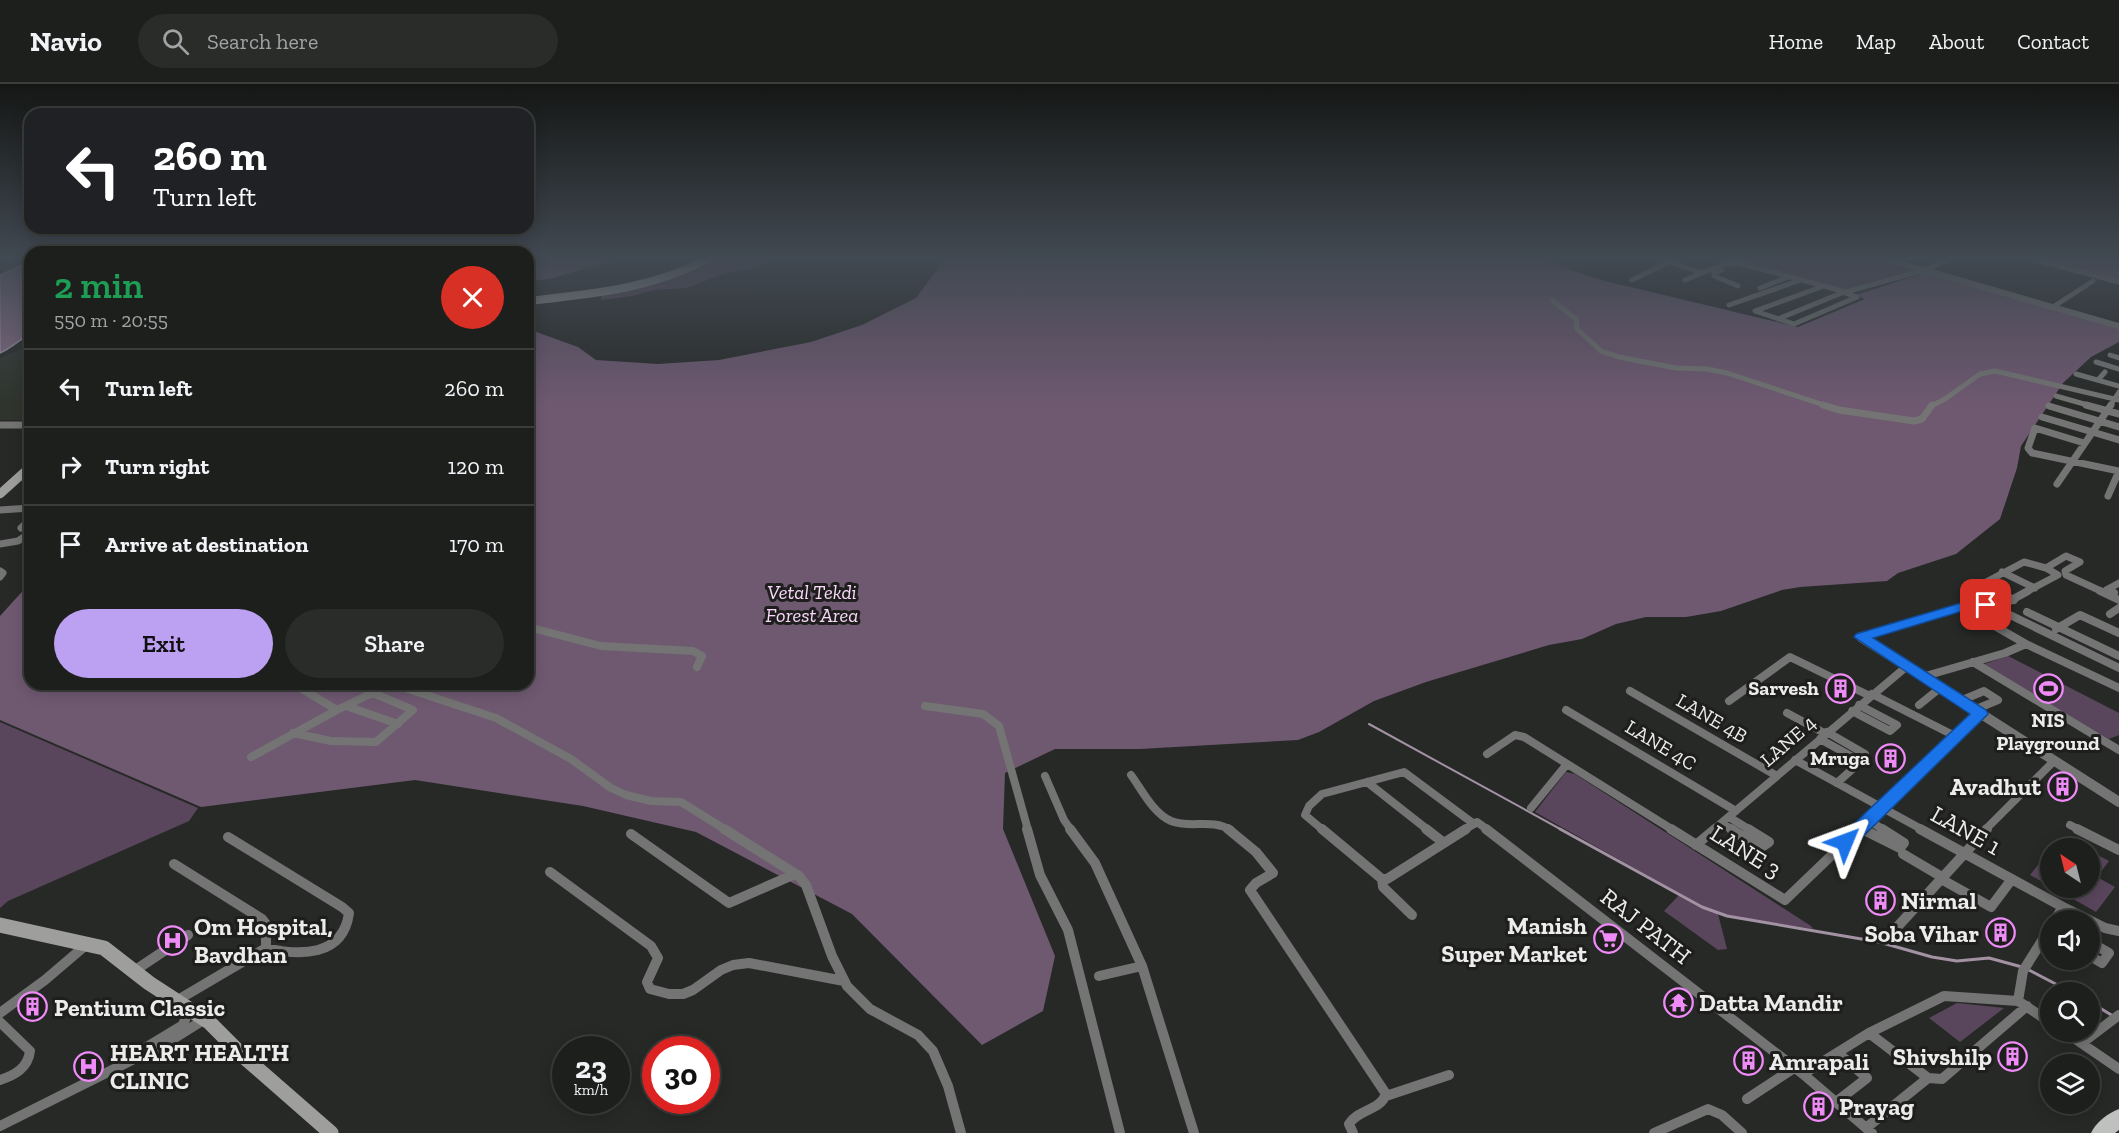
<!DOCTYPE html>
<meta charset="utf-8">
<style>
body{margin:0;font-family:"Zilla Slab",serif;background:#2a2c2a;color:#f1f3f6;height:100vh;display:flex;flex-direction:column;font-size:22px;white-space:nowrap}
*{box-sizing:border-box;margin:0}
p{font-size:20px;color:#a0a2a4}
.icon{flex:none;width:33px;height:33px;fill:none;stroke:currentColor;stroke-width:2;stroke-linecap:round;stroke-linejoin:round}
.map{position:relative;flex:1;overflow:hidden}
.details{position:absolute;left:24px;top:162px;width:510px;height:444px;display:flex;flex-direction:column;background:#1d1f1d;border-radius:18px;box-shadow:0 3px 15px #0003,0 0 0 2px #3b3d3b}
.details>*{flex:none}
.top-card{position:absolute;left:24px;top:24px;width:510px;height:126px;border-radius:18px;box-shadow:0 3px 15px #0003,0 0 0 2px #3b3d3b;background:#202124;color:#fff;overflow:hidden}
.needle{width:39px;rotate:325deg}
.buttons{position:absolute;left:2040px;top:754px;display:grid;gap:12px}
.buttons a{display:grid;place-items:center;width:60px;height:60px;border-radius:50%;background:#1d1f1d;box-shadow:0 3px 15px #0003,0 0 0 2px #3b3d3b;font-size:30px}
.speed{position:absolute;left:552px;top:952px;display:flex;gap:12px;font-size:30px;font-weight:700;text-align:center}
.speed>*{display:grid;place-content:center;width:78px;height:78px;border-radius:50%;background:#1d1f1d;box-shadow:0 3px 15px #0003,0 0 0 2px #3b3d3b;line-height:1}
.speed small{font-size:15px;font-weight:400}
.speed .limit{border:9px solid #d22;background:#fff;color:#111}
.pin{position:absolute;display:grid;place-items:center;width:51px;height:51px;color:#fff;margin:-26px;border-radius:12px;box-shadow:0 3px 9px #0006}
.me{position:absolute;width:66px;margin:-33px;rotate:46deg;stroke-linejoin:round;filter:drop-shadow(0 0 4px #0008)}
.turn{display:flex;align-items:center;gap:21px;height:126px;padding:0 30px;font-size:27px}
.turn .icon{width:78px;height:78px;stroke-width:2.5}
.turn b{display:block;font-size:42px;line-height:51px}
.round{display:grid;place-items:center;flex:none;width:63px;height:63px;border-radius:32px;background:#2a2c2a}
.head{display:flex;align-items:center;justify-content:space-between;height:102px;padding:0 30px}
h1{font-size:36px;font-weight:600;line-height:45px;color:#1e9e55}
.button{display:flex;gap:12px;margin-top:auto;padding:12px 30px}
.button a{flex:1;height:69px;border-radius:36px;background:#bca0f2;color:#111;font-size:24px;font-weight:600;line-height:69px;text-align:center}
.button a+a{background:#2a2c2a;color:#f1f3f6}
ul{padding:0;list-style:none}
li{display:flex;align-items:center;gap:18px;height:78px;padding:0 30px;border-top:2px solid #3b3d3b}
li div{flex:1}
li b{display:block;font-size:22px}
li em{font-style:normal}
header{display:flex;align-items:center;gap:36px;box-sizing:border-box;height:84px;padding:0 30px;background:#1d1f1d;border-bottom:2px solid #3b3d3b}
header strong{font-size:28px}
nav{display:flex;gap:33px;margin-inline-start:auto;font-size:21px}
.search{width:420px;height:54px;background:#2a2c2a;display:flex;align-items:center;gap:15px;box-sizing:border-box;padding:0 21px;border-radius:33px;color:#a0a2a4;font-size:22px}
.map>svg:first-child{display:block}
.built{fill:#2f342d}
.green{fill:#5a465c}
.forest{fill:#6f5971}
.water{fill:#846c85;stroke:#a392a4;stroke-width:1.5}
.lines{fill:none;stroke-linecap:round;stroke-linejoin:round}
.stream-far1{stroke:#a392a4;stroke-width:2}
.stream{stroke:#a392a4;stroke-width:3}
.minor-far3{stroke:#737473;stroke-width:5}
.minor-far2{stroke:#737473;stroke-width:7}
.minor-far1{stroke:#737473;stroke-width:8}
.minor{stroke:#737473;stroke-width:10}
.tertiary-far1{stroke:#737473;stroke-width:6}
.tertiary{stroke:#737473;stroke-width:10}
.secondary-far2{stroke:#9e9f9d;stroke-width:8}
.secondary-far1{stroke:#9e9f9d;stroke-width:9}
.secondary{stroke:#9e9f9d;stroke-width:15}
.primary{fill:#bfc1be;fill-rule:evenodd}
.route{fill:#1a73e8;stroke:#114b97;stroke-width:1.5}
.labels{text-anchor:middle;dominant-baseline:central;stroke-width:6;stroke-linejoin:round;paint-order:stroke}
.park-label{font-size:20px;font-style:italic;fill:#fad7fb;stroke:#1e1f1d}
.poi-label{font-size:20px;font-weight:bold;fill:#ebeceb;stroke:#1e1f1d;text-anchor:end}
.street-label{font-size:20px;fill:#ebeceb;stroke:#1e1f1d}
.near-poi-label{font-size:24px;font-weight:bold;fill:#ebeceb;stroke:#1e1f1d;text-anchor:start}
.near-street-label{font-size:24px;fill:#ebeceb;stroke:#1e1f1d}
</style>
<header>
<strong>Navio</strong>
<div class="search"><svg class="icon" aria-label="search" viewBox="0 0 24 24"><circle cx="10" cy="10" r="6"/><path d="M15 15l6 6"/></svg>Search here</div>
<nav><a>Home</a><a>Map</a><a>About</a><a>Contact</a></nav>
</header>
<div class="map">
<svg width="2119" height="1049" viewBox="0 0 2119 1049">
<rect width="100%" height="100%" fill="#272927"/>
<path class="built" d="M30,262V336H0V274Z"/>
<path class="green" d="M716,175H770L755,184L723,190L687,204L654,206L632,212L601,216L602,210C642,202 681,196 716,175Z
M1728,175H1883L1917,185L1844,206Z
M2008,572L2119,629V651L2109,655L1981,581Z
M0,638L198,724L189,737L8,817L0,824Z
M1566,688L1575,690L1811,842L1813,845L1718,830L1727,865L1718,866L1664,827L1680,810L1535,728Z
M2050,766V802L2030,791Z
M2090,767L2109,777L2097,793L2115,803L2096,828L2054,804H2090Z
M1957,919L2004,924L1960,958L1929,934Z"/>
<path class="forest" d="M528,175H618L549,195L528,197Z
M945,175H1540L1601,196L1798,243L1865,215L1856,211L1927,188L2119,244V258L2091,273L2063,299L2021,362L2017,384L2000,435L1956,470L1898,489L1887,497L1800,503L1782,506L1721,527L1686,533H1646L1616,540L1582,555L1549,561L1426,598L1374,617L1319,648L1298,656L1140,665H1055L1005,689L1003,745L1055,872L1043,927L982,961L852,830L696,748L583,722L415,696L201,723L0,636V532L30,499V600H528V245L578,263L596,276L658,280L719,276L811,258L862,241L916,214Z
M2037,175H2119V197Z"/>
<path class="water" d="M30,178V250C19,256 11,264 0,269V191Z"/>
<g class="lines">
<path class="stream-far1" d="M1369,640L1562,746"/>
<path class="stream" d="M1560,745L1702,823L1727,832L1879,858L1932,873L1957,877L1989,874L2022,883
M2027,885L2073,909
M2090,918L2113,932"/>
<path class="minor-far3" d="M1724,175L1846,208L1924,186L1951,175
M1887,175L1922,186
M2031,175L2119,198
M1669,178L1702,189
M1722,186L1714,189V192L1738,202
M1632,196L1675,175
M1685,196L1724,180H1733
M1760,204L1788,193
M1553,217L1576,235L1577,245L1601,267L1619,273L1676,284L1707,285L1727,289L1827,322
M1729,221L1798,197
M2053,223L2093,197
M1755,227L1794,240L1857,213L1845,209
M1755,227L1821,203
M1778,235L1844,208
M2110,271L2119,274
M2096,278L2119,285
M2076,290L2119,302
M2098,296L2105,288
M2056,312L2091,322
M1931,322L1945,315L1980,290L1995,287L2119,316
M2110,322L2119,308"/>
<path class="minor-far2" d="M1823,321L1839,326L1914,337L1922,335L1932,321
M2086,321L2119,330
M2049,322L2119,343
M2042,333L2119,356
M0,341H30
M2084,359L2035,344L2028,364L2032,369L2119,387
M2057,400L2111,321
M2108,412L2119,387
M0,426L30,424
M21,444L30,435
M0,460L18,457L30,449
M2046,484L2066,472L2080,478L2065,487L2066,491L2103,508
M0,487L3,489L0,493
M2002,488L2035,504
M1981,499L1999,508
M1971,508L1969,507L2024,478L2046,484L2058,491L2026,508
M2113,508L2106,506L2119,499"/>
<path class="minor-far1" d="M1969,507L1997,524L2028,507
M1996,507L2014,516
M2100,507L2119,516
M2109,507L2114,509
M2027,528L2119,572
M2110,530L2119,524
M2010,531L2119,584
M1979,533L2026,560L2119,604
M528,543L601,562L693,567L702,572L697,583
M2056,545L2080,531L2119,549
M1861,553L1968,521H1986
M1973,578L2119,666
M1922,593L2005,569L2026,560
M294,600L337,626L391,600
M393,600L496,634L571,675L611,704L626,711L651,717L681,718L726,746
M1630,607L1777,692
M1872,610L1955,652
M1729,617L1790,573L1870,612
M1960,617L1984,607L1998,616L1974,626
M1919,621L1940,604
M346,622L398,640
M925,622L983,630L999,642L1028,746
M1566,626L1736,727
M1852,627L1890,647L1897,641L1859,621
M1787,629L1826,650
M293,649L331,657L376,658L413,626L373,609
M1820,655L1858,676L1865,670L1827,648
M1487,670L1515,651L1524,653L1673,746
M251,673L337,626
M1795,676L1923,746
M1131,691C1142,706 1153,729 1171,737C1191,745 1211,734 1231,746
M1045,692L1064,736L1071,746
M1367,698L1428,746
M1837,699L1858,680
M1531,724L1567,680
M1729,733L1750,746
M1868,736L1884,746
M1722,739L1733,746
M2070,741L2080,746
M1861,744L1865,746
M1323,746L1305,731L1309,722L1322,710L1404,688L1474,740
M1464,746L1477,738L1488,746
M1713,746L1906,583
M1857,746L1981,630
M1985,746L2054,677"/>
<path class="minor" d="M724,745L799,792L806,801L832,872L847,902L870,925L918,951L933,967L948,1002L961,1049
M1027,745L1040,791L1068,846L1120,1049
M1070,745L1095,779L1142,882L1194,1049
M1228,745L1256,768L1273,789L1256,799L1250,806L1386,1010C1380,1027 1358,1025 1349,1040L1353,1049
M1322,745L1382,795L1383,803L1412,831
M1426,745L1444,759
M1486,745L1803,990L1872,1049
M1671,745L1785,816L1859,745
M1731,745L1760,764L1769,758L1748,745
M1862,745L1900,764L1904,759L1882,745
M1920,745L2063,823L2105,844L2119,847
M2077,745L2119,766
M631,750L729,819L795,790
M1696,761L1715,745
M1903,770L1942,793
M174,780L262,835L266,840V864
M550,788L651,862L658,874L647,898L650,905L669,910H683L693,906L721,886L733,881L749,879L844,897
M1382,795H1387L1466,745
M1941,795L1991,823L2012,795
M2054,837L2063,823
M1888,853L1987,745
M2090,858L2109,869L2102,879L2090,872
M134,887L188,851
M1099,892L1142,882
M176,917L266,864C300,872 343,873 349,829L342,823L228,753
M2018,917L2023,887L2050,844
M0,929L45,896L86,861
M0,938L30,967C28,984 15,991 0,996
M2065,948L2119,985
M1869,949L1928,994L1942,995L2027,922
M2082,959L2119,931
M138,973L145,964L183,941L189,925
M1803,990L1869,949L1944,912L2018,917L2050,938
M1386,1012L1449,991
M1747,1015L1794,984
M1836,1018L1867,994L1838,969
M0,1042L138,973L149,970L205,935
M1866,1044L1928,994
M1654,1049L1708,1025L1722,1031L1742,1049"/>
<path class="tertiary-far1" d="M1924,186L2119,242"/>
<path class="tertiary" d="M1861,553L2119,718"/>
<path class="secondary-far2" d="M528,217C591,210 651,205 708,175"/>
<path class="secondary-far1" d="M0,410L30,383"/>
<path class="secondary" d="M0,841L104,864L149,899L209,938L243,972L331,1049"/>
<path class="primary" d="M2119,1025V1046L2115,1049H2091C2096,1038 2108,1029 2119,1025Z"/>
</g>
<linearGradient id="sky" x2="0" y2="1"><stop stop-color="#151715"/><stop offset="0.54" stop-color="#414952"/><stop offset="1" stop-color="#414952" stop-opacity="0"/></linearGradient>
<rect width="2119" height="322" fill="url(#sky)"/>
<path class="route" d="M1968,517H1986L1993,521L1986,525H1969L1873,554L1986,626L1988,630L1852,763L1845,765L1839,763L1837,758L1839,754L1970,630L1854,553L1856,550Z"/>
<defs>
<symbol id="building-ring" viewBox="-11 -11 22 22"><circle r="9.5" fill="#1e1f1d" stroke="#ef8bf7" stroke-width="1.5"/><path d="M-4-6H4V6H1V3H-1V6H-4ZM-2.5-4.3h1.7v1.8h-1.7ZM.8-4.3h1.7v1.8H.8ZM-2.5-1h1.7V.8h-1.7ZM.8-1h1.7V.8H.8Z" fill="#ef8bf7"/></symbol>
<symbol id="stadium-ring" viewBox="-11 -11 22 22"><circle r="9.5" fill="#1e1f1d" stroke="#ef8bf7" stroke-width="1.5"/><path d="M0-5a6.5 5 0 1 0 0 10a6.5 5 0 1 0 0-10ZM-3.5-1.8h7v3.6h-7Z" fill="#ef8bf7"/></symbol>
<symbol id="supermarket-ring" viewBox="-11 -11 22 22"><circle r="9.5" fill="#1e1f1d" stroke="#ef8bf7" stroke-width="1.5"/><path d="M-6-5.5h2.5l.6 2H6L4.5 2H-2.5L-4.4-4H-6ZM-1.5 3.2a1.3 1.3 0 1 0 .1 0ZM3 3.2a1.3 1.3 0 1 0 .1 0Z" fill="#ef8bf7"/></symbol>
<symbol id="hospital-ring" viewBox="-11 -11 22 22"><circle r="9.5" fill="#1e1f1d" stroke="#ef8bf7" stroke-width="1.5"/><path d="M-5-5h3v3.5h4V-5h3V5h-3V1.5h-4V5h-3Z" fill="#ef8bf7"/></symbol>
<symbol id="temple-ring" viewBox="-11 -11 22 22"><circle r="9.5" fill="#1e1f1d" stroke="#ef8bf7" stroke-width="1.5"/><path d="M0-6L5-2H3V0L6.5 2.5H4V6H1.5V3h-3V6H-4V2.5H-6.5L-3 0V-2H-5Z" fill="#ef8bf7"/></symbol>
</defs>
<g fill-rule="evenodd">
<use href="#building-ring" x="1824" y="588" width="33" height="33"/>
<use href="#stadium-ring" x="2032" y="588" width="33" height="33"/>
<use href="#building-ring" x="1874" y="658" width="33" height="33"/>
<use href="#building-ring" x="2046" y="686" width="33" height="33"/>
<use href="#building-ring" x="1864" y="800" width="33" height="33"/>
<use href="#building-ring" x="1984" y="832" width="33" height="33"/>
<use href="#supermarket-ring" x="1592" y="838" width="33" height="33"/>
<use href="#hospital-ring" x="156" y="840" width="33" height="33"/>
<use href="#temple-ring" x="1662" y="902" width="33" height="33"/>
<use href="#building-ring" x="16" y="906" width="33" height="33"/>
<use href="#building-ring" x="1996" y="956" width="33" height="33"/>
<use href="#building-ring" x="1732" y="960" width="33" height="33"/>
<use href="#hospital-ring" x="72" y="966" width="33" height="33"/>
<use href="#building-ring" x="1802" y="1006" width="33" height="33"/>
</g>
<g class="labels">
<g class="park-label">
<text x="812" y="508">Vetal Tekdi<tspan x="812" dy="23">Forest Area</tspan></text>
</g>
<g class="poi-label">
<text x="1819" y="604">Sarvesh</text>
<text x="2048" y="636" text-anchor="middle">NIS<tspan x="2048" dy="23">Playground</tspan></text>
<text x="1870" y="674">Mruga</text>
</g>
<g class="street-label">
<text transform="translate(1712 634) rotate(30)">LANE 4B</text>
<text transform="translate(1788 657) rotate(-41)">LANE 4</text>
<text transform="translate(1661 661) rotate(31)">LANE 4C</text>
</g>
<g class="near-poi-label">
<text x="2041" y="702" text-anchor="end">Avadhut</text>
<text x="1901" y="816">Nirmal</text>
<text x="1587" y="841" text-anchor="end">Manish<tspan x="1587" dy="28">Super Market</tspan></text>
<text x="194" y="842">Om Hospital,<tspan x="194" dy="28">Bavdhan</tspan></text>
<text x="1979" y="849" text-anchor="end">Soba Vihar</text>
<text x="1699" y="918">Datta Mandir</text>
<text x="54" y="923">Pentium Classic</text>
<text x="110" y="968">HEART HEALTH<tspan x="110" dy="28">CLINIC</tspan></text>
<text x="1992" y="972" text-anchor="end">Shivshilp</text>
<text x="1769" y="977">Amrapali</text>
<text x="1839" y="1022">Prayag</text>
</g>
<g class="near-street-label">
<text transform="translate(1966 746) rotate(29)">LANE 1</text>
<text transform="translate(1746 767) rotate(32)">LANE 3</text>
<text transform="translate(1646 842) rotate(38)">RAJ PATH</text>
</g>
</g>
</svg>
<div class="buttons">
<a><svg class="needle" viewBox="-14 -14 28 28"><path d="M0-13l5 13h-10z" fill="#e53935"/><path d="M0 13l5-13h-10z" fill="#a0a2a4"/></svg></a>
<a><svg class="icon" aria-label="sound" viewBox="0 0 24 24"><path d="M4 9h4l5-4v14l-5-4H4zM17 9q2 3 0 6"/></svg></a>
<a><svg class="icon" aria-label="search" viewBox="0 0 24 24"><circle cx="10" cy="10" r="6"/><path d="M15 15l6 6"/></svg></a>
<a><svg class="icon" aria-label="layers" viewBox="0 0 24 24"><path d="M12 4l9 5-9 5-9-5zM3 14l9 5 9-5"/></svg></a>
</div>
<div class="speed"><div>23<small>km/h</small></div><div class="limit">30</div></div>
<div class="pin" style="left:1986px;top:521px;background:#d93025"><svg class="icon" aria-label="arrive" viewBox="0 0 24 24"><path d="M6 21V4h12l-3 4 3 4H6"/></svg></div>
<svg class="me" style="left:1845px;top:758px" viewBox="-20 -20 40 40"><path d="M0-17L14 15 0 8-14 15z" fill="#1a73e8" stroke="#fff" stroke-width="4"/></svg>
<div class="top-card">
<div class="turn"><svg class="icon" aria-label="left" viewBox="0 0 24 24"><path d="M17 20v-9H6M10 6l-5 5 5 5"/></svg><div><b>260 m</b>Turn left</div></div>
</div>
<section class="details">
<div class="head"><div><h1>2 min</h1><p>550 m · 20:55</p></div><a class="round" style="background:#d93025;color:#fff"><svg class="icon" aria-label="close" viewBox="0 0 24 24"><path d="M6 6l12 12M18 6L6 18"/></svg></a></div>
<ul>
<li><svg class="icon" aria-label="left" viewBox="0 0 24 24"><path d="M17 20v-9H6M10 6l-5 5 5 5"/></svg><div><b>Turn left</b></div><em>260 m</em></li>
<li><svg class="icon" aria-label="right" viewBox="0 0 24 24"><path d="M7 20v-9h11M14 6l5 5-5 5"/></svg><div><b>Turn right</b></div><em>120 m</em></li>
<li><svg class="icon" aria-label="arrive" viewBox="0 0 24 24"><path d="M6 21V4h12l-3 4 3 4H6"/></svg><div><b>Arrive at destination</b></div><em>170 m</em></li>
</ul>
<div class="button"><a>Exit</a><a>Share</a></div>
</section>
</div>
